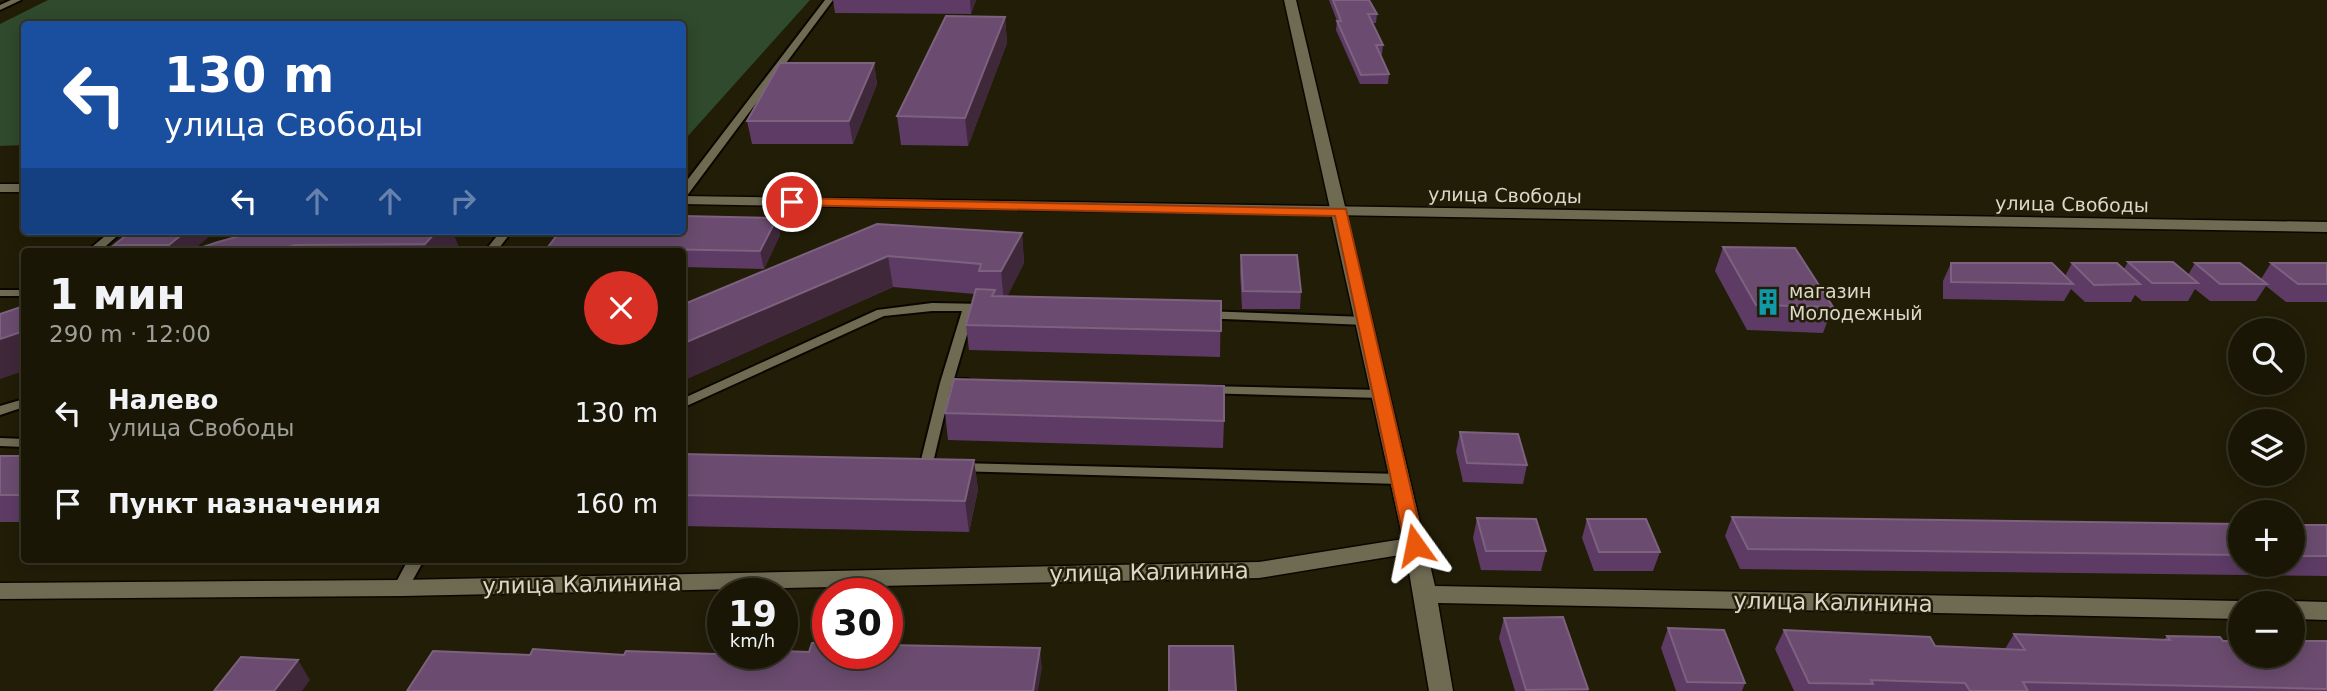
<!DOCTYPE html>
<html lang="ru">
<meta charset="utf-8">
<style>
body{margin:0;font-family:"DejaVu Sans",sans-serif;background:#262313;color:#f1f3f6;height:100vh;display:flex;flex-direction:column;font-size:26px;white-space:nowrap}
*{box-sizing:border-box;margin:0}
p{font-size:23px;color:#9f9f9a}
.icon{flex:none;width:38px;height:38px;fill:none;stroke:currentColor;stroke-width:2;stroke-linecap:round;stroke-linejoin:round}
.map{position:relative;flex:1;overflow:hidden}
.sheet{position:absolute;left:21px;top:248px;width:665px;height:315px;display:flex;flex-direction:column;background:#191605;border-radius:7px;box-shadow:0 4px 18px #0003,0 0 0 2px #373527}
.sheet>*{flex:none}
.top-card{position:absolute;left:21px;top:21px;width:665px;height:214px;border-radius:7px;box-shadow:0 4px 18px #0003,0 0 0 2px #373527;background:#1a4fa0;color:#fff;overflow:hidden}
.fabs{position:absolute;left:2228px;top:318px;display:grid;gap:14px}
.fabs a{display:grid;place-items:center;width:77px;height:77px;border-radius:50%;background:#191605;box-shadow:0 4px 18px #0003,0 0 0 2px #373527;font-size:35px}
.speed{position:absolute;left:707px;top:578px;display:flex;gap:14px;font-size:35px;font-weight:700;text-align:center}
.speed>*{display:grid;place-content:center;width:91px;height:91px;border-radius:50%;background:#191605;box-shadow:0 4px 18px #0003,0 0 0 2px #373527;line-height:1}
.speed small{font-size:18px;font-weight:400}
.speed .limit{border:10px solid #d22;background:#fff;color:#111}
.pin{position:absolute;display:grid;place-items:center;width:60px;height:60px;color:#fff;margin:-30px;border:4px solid #fff;border-radius:50%;box-shadow:0 2px 7px #0007}
.me{position:absolute;width:77px;margin:-38px;rotate:348deg;stroke-linejoin:round;filter:drop-shadow(0 0 5px #0008)}
.turn{display:flex;align-items:center;gap:24px;height:147px;padding:0 28px;font-size:32px}
.turn .icon{width:91px;height:91px;stroke-width:2.5}
.turn b{display:block;font-size:49px;line-height:60px}
.lanes{display:flex;align-items:center;height:66px;padding:0 28px;background:#0003;justify-content:center;gap:35px;direction:ltr}
.lanes .off{opacity:.35}
.round{display:grid;place-items:center;flex:none;width:74px;height:74px;border-radius:37px;background:#262313}
.head{display:flex;align-items:center;justify-content:space-between;height:119px;padding:0 28px}
h1{font-size:42px;font-weight:600;line-height:52px}
ul{padding:0;list-style:none}
li{display:flex;align-items:center;gap:21px;height:91px;padding:0 28px}
li div{flex:1}
li b{display:block;font-size:26px}
li em{font-style:normal}
.map>svg:first-child{display:block}
.green{fill:#2f4a2c}
.lines{fill:none;stroke-linecap:round;stroke-linejoin:round}
.lane-casing{stroke:#0b0700;stroke-width:4}
.street-casing{stroke:#0b0700;stroke-width:3}
.secondary-casing{stroke:#0b0700;stroke-width:3}
.lane{fill:#6f6b53;fill-rule:evenodd}
.street{fill:#6f6b53;fill-rule:evenodd}
.secondary{fill:#6f6b53;fill-rule:evenodd}
.wall{fill:#5d3b65}
.shaded-wall{fill:#40283b}
.building{fill:#6b4c70;stroke:#7c627e;stroke-width:2}
.route{fill:#ea580c;stroke:#983908;stroke-width:2}
.labels{text-anchor:middle;dominant-baseline:central;stroke-width:5;stroke-linejoin:round;paint-order:stroke}
.street-label{font-size:19px;fill:#dbd8cb;stroke:#211d07}
.poi-label{font-size:19px;fill:#dbd8cb;stroke:#211d07;text-anchor:start}
.near-street-label{font-size:23px;fill:#dbd8cb;stroke:#211d07}
</style>
<div class="map">
<svg width="2327" height="691" viewBox="0 0 2327 691">
<rect width="100%" height="100%" fill="#211d07"/>
<path class="green" d="M48,0H810L688,136H683L682,24H24V145L0,146V24Z"/>
<g class="lines">
<defs>
<path id="lane" d="M11,0H21L0,10V5Z
M825,0H833L686,197L682,198V187Z
M111,231H123L99,252H86Z
M501,231H512L496,252H484Z
M0,290H24V296H0Z
M932,303L987,304L993,308L987,312L974,311L954,379H968L974,383L968,387H951L931,471H921L919,468L940,383L962,311H932L884,316L682,408V399L877,310Z
M1205,311L1365,317L1371,321L1365,325L1201,318L1199,315Z
M1207,386L1381,390L1387,394L1381,398L1202,393L1201,390Z
M24,399V407L0,415V406Z
M0,438L24,439V447L0,446Z
M959,463L1400,474L1405,476L1407,479L1405,482L1400,484L954,471L952,468L954,465Z
M408,560H424L406,592L401,594L396,592L393,588Z"/>
<path id="street" d="M1284,0H1296L1435,586L2240,601L2247,604H2240V619L1438,603L1453,691H1429L1406,554L1259,578L401,596L0,599V583L401,580L1259,562L1403,539Z
M2292,601L2327,602V620L2292,619V604H2285Z"/>
<path id="secondary" d="M0,184H24V192H0Z
M682,196L2327,222V232L682,204Z"/>
</defs>
<use href="#lane" class="lane-casing"/>
<use href="#street" class="street-casing"/>
<use href="#secondary" class="secondary-casing"/>
<use href="#lane" class="lane"/>
<use href="#street" class="street"/>
<use href="#secondary" class="secondary"/>
</g>
<path class="wall" d="M833,0H976L971,14L835,13Z
M1329,0H1369L1377,14L1376,23H1372L1383,45L1382,54H1380L1389,74L1388,84H1360L1336,30L1337,21Z
M1005,17L1007,43L968,146L901,145L897,116Z
M874,63L877,84L853,144H752L747,121Z
M777,218L780,235L764,269L682,267V252H549L548,247Z
M877,224L1022,233L1024,263L1007,296L1221,301L1220,357L969,350L966,325L975,294L893,287L682,381V305Z
M132,231L193,250L452,231L460,250L458,252H118L114,245Z
M1723,247L1833,307L1823,333L1747,330L1715,271Z
M1241,255L1301,292L1300,309H1242L1240,272Z
M2128,262L2188,275L2195,263L2261,279L2271,263H2327V302H2286L2266,286L2256,301H2210L2195,289L2188,301H2142L2135,295L2131,302H2085L2071,289L2064,301L1943,299V281L1951,263L2065,276L2072,263L2124,269Z
M945,413L1224,421L1223,448L948,440Z
M1460,432L1527,465L1523,484L1463,482L1456,451Z
M682,454L974,460L978,490L969,532L682,526Z
M0,456H24V522H0Z
M1732,517L2240,524V565H2292V525H2327V576L1740,569L1725,536Z
M1477,518L1546,551L1541,571L1481,570L1473,538Z
M1587,519L1660,552L1653,571H1594L1582,538Z
M517,560H582V561Z
M1504,618L1588,689V691H1515L1499,638Z
M1668,628L1745,683L1742,691H1676L1661,648Z
M1784,630L1935,646L2005,649L2014,634L2164,640L2167,636L2223,641H2327V691H1794L1775,649Z"/>
<path class="shaded-wall" d="M970,0H976L971,14Z
M1005,17L1007,43L968,146L965,118Z
M874,63L877,84L853,144L849,121Z
M777,218L780,235L764,269L760,251Z
M186,231H216L191,252H173L169,245Z
M437,231H452L460,250L458,252H428L425,244Z
M1022,233L1024,263L1004,303L1001,271Z
M294,245L297,252H273Z
M888,256L893,287L682,381V344Z
M24,331V371L0,379V339Z
M974,460L978,490L969,532L965,501Z
M1040,648L1042,668L1038,691H1033Z
M298,660L310,680L302,691H274Z"/>
<path class="building" d="M1333,0H1369L1377,14H1368L1383,45H1376L1389,74L1361,75L1337,21H1341Z
M946,16L1005,17L965,118L897,116Z
M780,63H874L849,121H747Z
M682,216L777,218L760,251L548,247L560,231H682Z
M877,224L1022,233L1001,271H979L981,264L888,256L682,344V305Z
M132,231H186L169,245H114Z
M258,231H437L425,244L294,245L273,252H188L218,242Z
M1723,247L1795,248L1833,307L1756,305Z
M1241,255H1297L1301,292L1243,291Z
M2128,262H2173L2198,283H2152Z
M1951,263H2052L2073,284L1951,282Z
M2072,263H2117L2140,284L2094,285Z
M2195,263H2240L2267,284H2220Z
M2271,263H2327V284H2298Z
M976,289L995,290L992,296L1221,301V331L966,325Z
M24,306V331L0,339V314Z
M954,379L1224,386V421L945,413Z
M1460,432L1518,434L1527,465L1467,463Z
M682,454L974,460L965,501L682,495Z
M0,456H24V495H0Z
M1732,517L2240,524V555L1748,549Z
M1477,518L1536,519L1546,551H1486Z
M1587,519H1646L1660,552H1599Z
M2292,525H2327V556H2292Z
M1563,617L1588,689L1526,690L1504,618Z
M1668,628L1724,630L1745,683L1687,682Z
M1784,630L1930,637L1935,646L2025,650L2014,634L2170,640L2167,636L2220,637L2223,641H2240V656H2292V641H2327V689L2023,682L2028,691H1970L1965,683L1871,680L1873,684L1809,683Z
M812,643H828V653H887V645L1040,648L1033,691H407L433,651L530,655L533,649L624,655L626,651L716,654L718,649L723,650V653H782V651L809,652Z
M1169,646H1233L1236,691H1169Z
M241,657L298,660L274,691H214Z"/>
<path class="route" d="M792,198L1346,209L1424,545L1415,552L1405,545L1335,216L787,205L785,202Z"/>
<defs>
<symbol id="building-bare" viewBox="-9 -9 18 18"><path d="M-4-6H4V6H1V3H-1V6H-4ZM-2.5-4.3h1.7v1.8h-1.7ZM.8-4.3h1.7v1.8H.8ZM-2.5-1h1.7V.8h-1.7ZM.8-1h1.7V.8H.8Z" fill="#0f9aa8" stroke="#211d07" stroke-width="2.5" paint-order="stroke"/></symbol>
</defs>
<g fill-rule="evenodd">
<use href="#building-bare" x="1749" y="283" width="38" height="38"/>
</g>
<g class="labels">
<g class="street-label">
<text transform="translate(1505 195) rotate(1)">улица Свободы</text>
<text transform="translate(2072 204) rotate(1)">улица Свободы</text>
</g>
<g class="poi-label">
<text x="1789" y="291">магазин<tspan x="1789" dy="22">Молодежный</tspan></text>
</g>
<g class="near-street-label">
<text transform="translate(1149 572) rotate(-1)">улица Калинина</text>
<text transform="translate(582 584) rotate(-1)">улица Калинина</text>
<text transform="translate(1833 602) rotate(1)">улица Калинина</text>
</g>
</g>
</svg>
<div class="fabs">
<a><svg class="icon" aria-label="search" viewBox="0 0 24 24"><circle cx="10" cy="10" r="6"/><path d="M15 15l6 6"/></svg></a>
<a><svg class="icon" aria-label="layers" viewBox="0 0 24 24"><path d="M12 4l9 5-9 5-9-5zM3 14l9 5 9-5"/></svg></a>
<a>+</a>
<a>−</a>
</div>
<div class="speed"><div>19<small>km/h</small></div><div class="limit">30</div></div>
<div class="pin" style="left:792px;top:202px;background:#d93025"><svg class="icon" aria-label="arrive" viewBox="0 0 24 24"><path d="M6 21V4h12l-3 4 3 4H6"/></svg></div>
<svg class="me" style="left:1415px;top:545px" viewBox="-20 -20 40 40"><path d="M0-17L14 15 0 8-14 15z" fill="#ea580c" stroke="#fff" stroke-width="4"/></svg>
<div class="top-card">
<div class="turn"><svg class="icon" aria-label="left" viewBox="0 0 24 24"><path d="M17 20v-9H6M10 6l-5 5 5 5"/></svg><div><b>130 m</b>улица Свободы</div></div>
<div class="lanes"><svg class="icon" aria-label="left" viewBox="0 0 24 24"><path d="M17 20v-9H6M10 6l-5 5 5 5"/></svg><svg class="icon off" aria-label="ahead" viewBox="0 0 24 24"><path d="M12 20V5M6 11l6-6 6 6"/></svg><svg class="icon off" aria-label="ahead" viewBox="0 0 24 24"><path d="M12 20V5M6 11l6-6 6 6"/></svg><svg class="icon off" aria-label="right" viewBox="0 0 24 24"><path d="M7 20v-9h11M14 6l5 5-5 5"/></svg></div>
</div>
<section class="sheet">
<div class="head"><div><h1>1 мин</h1><p>290 m · 12:00</p></div><a class="round" style="background:#d93025;color:#fff"><svg class="icon" aria-label="close" viewBox="0 0 24 24"><path d="M6 6l12 12M18 6L6 18"/></svg></a></div>
<ul>
<li><svg class="icon" aria-label="left" viewBox="0 0 24 24"><path d="M17 20v-9H6M10 6l-5 5 5 5"/></svg><div><b>Налево</b><p>улица Свободы</p></div><em>130 m</em></li>
<li><svg class="icon" aria-label="arrive" viewBox="0 0 24 24"><path d="M6 21V4h12l-3 4 3 4H6"/></svg><div><b>Пункт назначения</b></div><em>160 m</em></li>
</ul>
</section>
</div>
